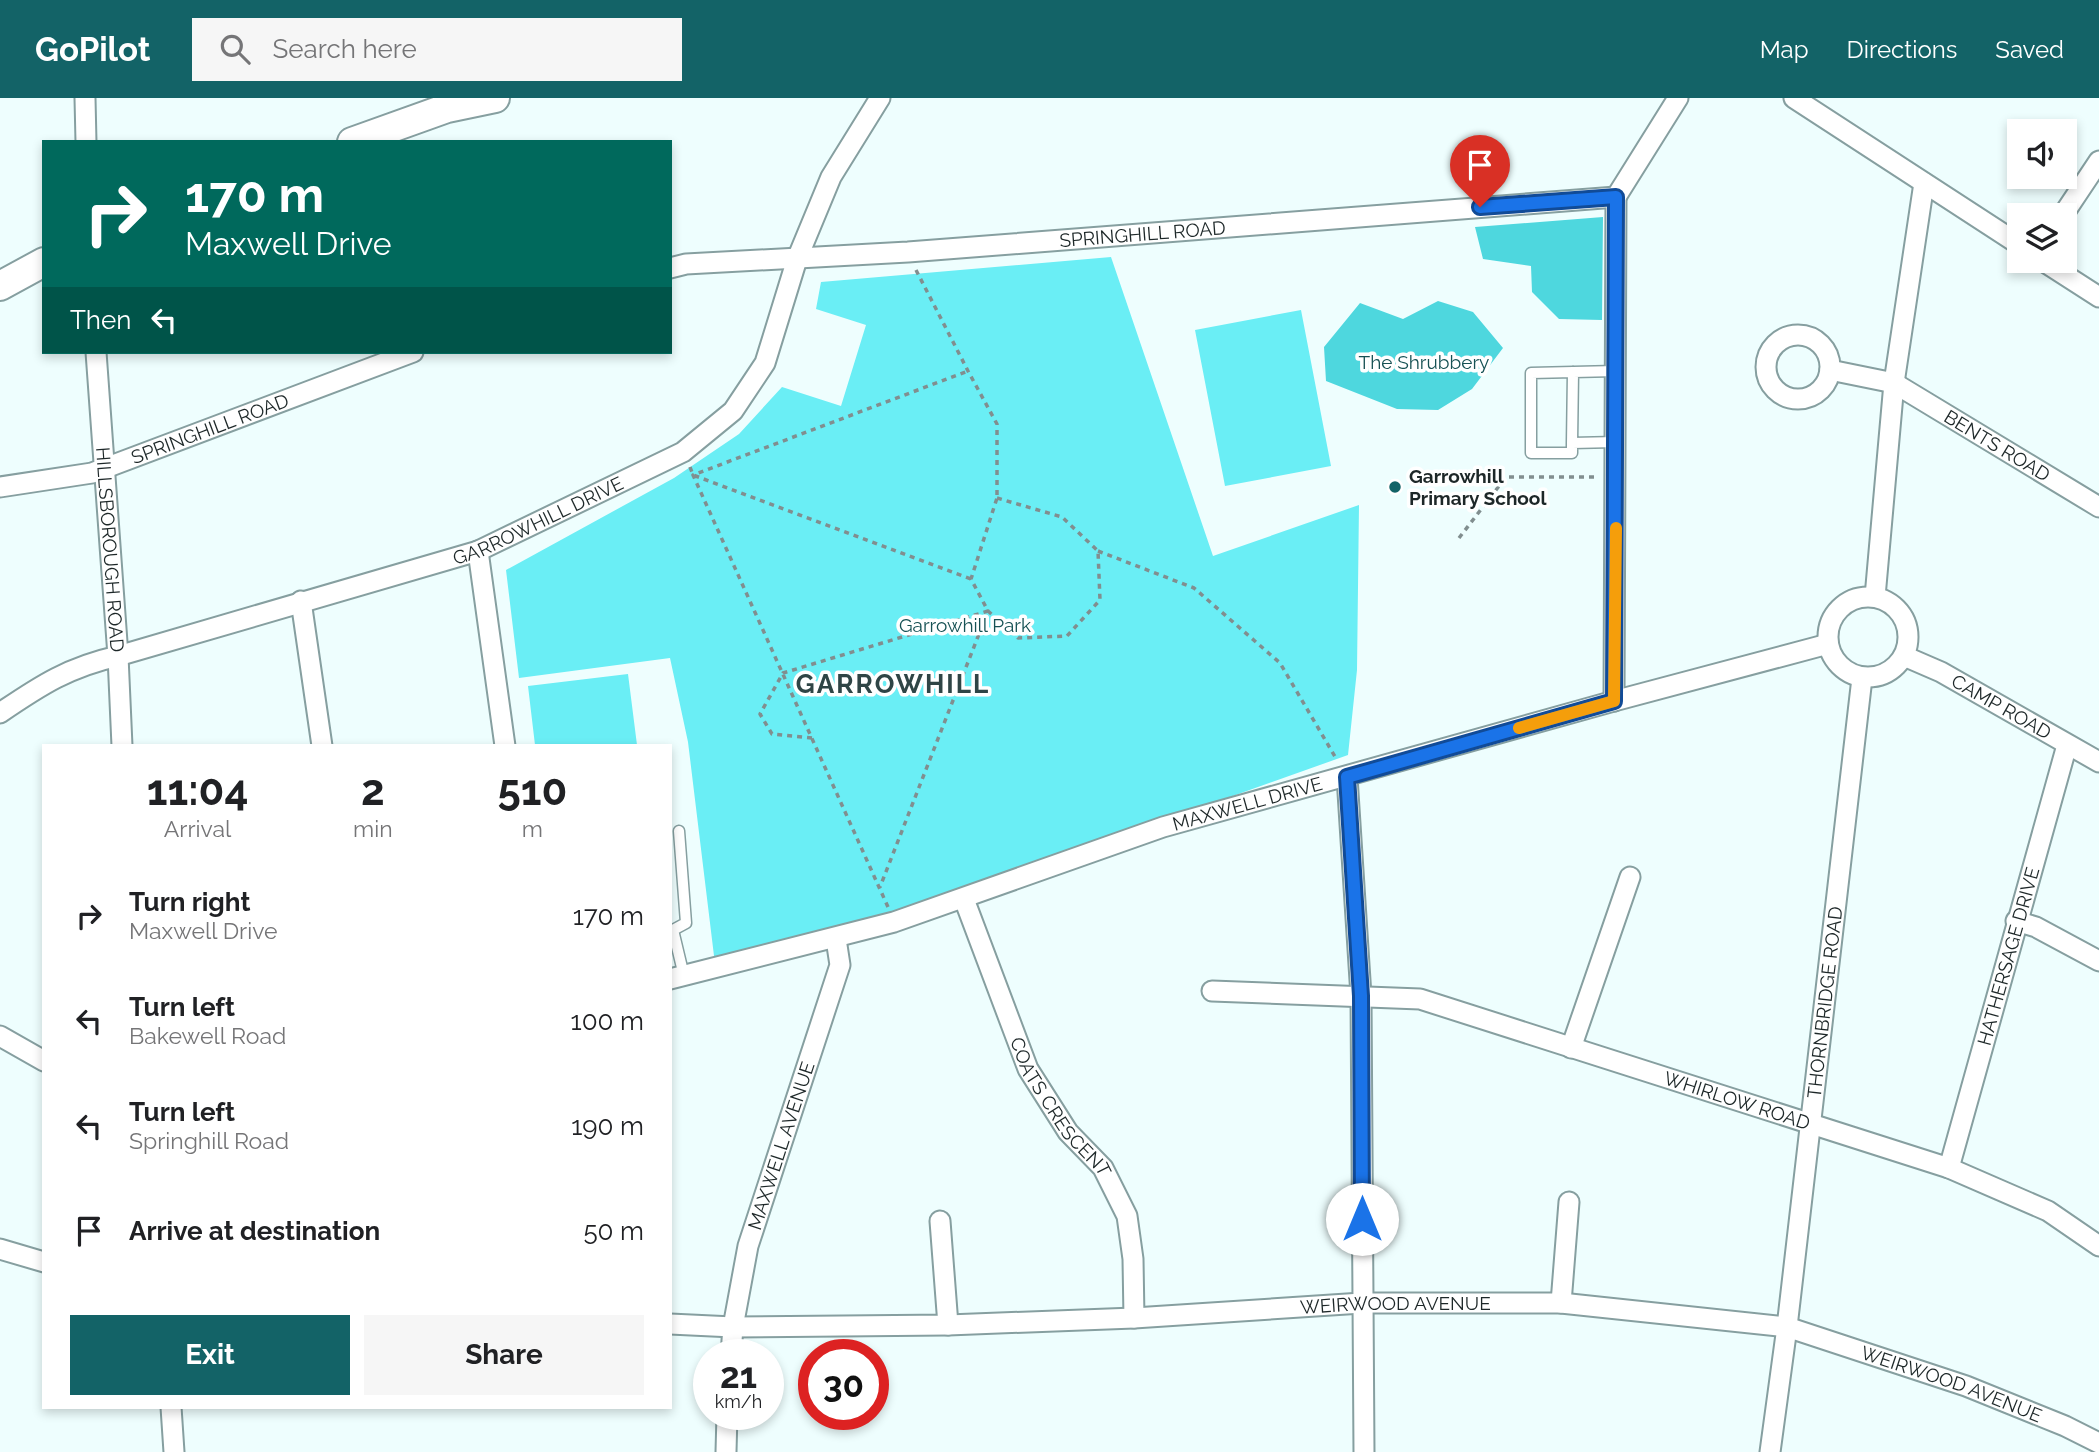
<!DOCTYPE html>
<style>
body{margin:0;font-family:Raleway,sans-serif;background:#f6f6f6;color:#202124;height:100vh;display:flex;flex-direction:column;font-size:26px;white-space:nowrap}
*{box-sizing:border-box;margin:0}
p{font-size:23px;color:#757577}
.icon{flex:none;width:38px;height:38px;fill:none;stroke:currentColor;stroke-width:2;stroke-linecap:round;stroke-linejoin:round}
.map{position:relative;flex:1;overflow:hidden}
.details{position:absolute;left:42px;top:646px;width:630px;height:665px;display:flex;flex-direction:column;background:#fff;border-radius:0px;box-shadow:0 4px 10px #0003}
.details>*{flex:none}
.guide{position:absolute;left:42px;top:42px;width:630px;height:214px;border-radius:0px;box-shadow:0 4px 10px #0003;background:#00695c;color:#fff;overflow:hidden}
.tools{position:absolute;left:2007px;top:21px;display:grid;gap:14px}
.tools a{display:grid;place-items:center;width:70px;height:70px;border-radius:0px;background:#fff;box-shadow:0 4px 10px #0003;font-size:35px}
.speed{position:absolute;left:693px;top:1241px;display:flex;gap:14px;font-size:35px;font-weight:700;text-align:center}
.speed>*{display:grid;place-content:center;width:91px;height:91px;border-radius:50%;background:#fff;box-shadow:0 4px 10px #0003;line-height:1}
.speed small{font-size:18px;font-weight:400}
.speed .limit{border:10px solid #d22;background:#fff;color:#111}
.pin{position:absolute;display:grid;place-items:center;width:60px;height:60px;color:#fff;margin:-72px -30px;border-radius:50% 50% 50% 0;rotate:-45deg;box-shadow:0 0 7px #0007}
.pin .icon{rotate:45deg}
.me{position:absolute;width:77px;margin:-38px;rotate:0deg;stroke-linejoin:round;filter:drop-shadow(0 0 5px #0008)}
.turn{display:flex;align-items:center;gap:24px;height:147px;padding:0 28px;font-size:32px}
.turn .icon{width:91px;height:91px;stroke-width:2.5}
.turn b{display:block;font-size:49px;line-height:60px}
.then{display:flex;align-items:center;height:66px;padding:0 28px;background:#0003;gap:14px;font-size:26px}
.eta{display:flex;justify-content:space-evenly;align-items:center;height:119px;text-align:center}
.eta b{font-size:42px;font-weight:700;line-height:49px}
.button{display:flex;gap:14px;margin-top:auto;padding:14px 28px}
.button a{flex:1;height:80px;border-radius:0px;background:#136367;color:#fff;font-size:28px;font-weight:700;line-height:80px;text-align:center}
.button a+a{background:#f6f6f6;color:#202124}
ul{padding:0;list-style:none}
li{display:flex;align-items:center;gap:21px;height:105px;padding:0 28px}
li div{flex:1}
li b{display:block;font-size:26px}
li em{font-style:normal}
header{display:flex;align-items:center;gap:42px;box-sizing:border-box;height:98px;padding:0 35px;background:#136367;color:#fff}
header strong{font-size:33px}
nav{display:flex;gap:38px;margin-inline-start:auto;font-size:24px}
.search{width:490px;height:63px;background:#f6f6f6;display:flex;align-items:center;gap:18px;box-sizing:border-box;padding:0 24px;border-radius:0px;color:#757577;font-size:26px}
.map>svg:first-child{display:block}
.green{fill:#6aeef5}
.forest{fill:#4ed7de}
.lines{fill:none;stroke-linecap:round;stroke-linejoin:round}
.lane-casing{stroke:#869fa0;stroke-width:13}
.street-casing{stroke:#869fa0;stroke-width:23}
.secondary-casing{stroke:#869fa0;stroke-width:32}
.path{stroke:#818e8f;stroke-width:3.5;stroke-dasharray:5 5;stroke-linecap:butt}
.lane{stroke:#fff;stroke-width:10}
.street{stroke:#fff;stroke-width:19}
.secondary{stroke:#fff;stroke-width:28}
.route-casing{stroke:#114b97;stroke-width:18}
.route{stroke:#1a73e8;stroke-width:12}
.slow{stroke:#f59e0b;stroke-width:12}
.poi-dot{fill:#136367;stroke:#fff;stroke-width:2.5}
.labels{text-anchor:middle;dominant-baseline:central;stroke-width:7;stroke-linejoin:round;paint-order:stroke}
.street-label{font-size:19px;fill:#1d2728;stroke:#fff}
.park-label{font-size:19px;fill:#165154;stroke:#fff}
.poi-label{font-size:19px;font-weight:bold;fill:#1d2728;stroke:#fff;text-anchor:start}
.district-label{font-size:26px;font-weight:bold;letter-spacing:2px;fill:#2f4546;stroke:#fff}
</style>
<header>
<strong>GoPilot</strong>
<div class="search"><svg class="icon" aria-label="search" viewBox="0 0 24 24"><circle cx="10" cy="10" r="6"/><path d="M15 15l6 6"/></svg>Search here</div>
<nav><a>Map</a><a>Directions</a><a>Saved</a></nav>
</header>
<div class="map">
<svg width="2099" height="1354" viewBox="0 0 2099 1354">
<rect width="100%" height="100%" fill="#eefefe"/>
<path class="green" d="M1111,159L1213,458L1359,407L1357,572L1348,657L966,793L715,866L688,644L670,560L519,580L506,472L674,380L739,336L782,289L841,308L866,227L816,211L821,184Z
M1301,212L1331,368L1225,388L1195,232Z
M628,576L637,647H535L528,588Z"/>
<path class="forest" d="M1603,119L1602,222L1559,221L1532,194L1531,168L1483,161L1475,129Z
M1438,203L1473,214L1503,250L1472,291L1438,312L1397,311L1326,283L1324,249L1360,205L1403,221Z"/>
<g class="lines">
<defs>
<path id="lane" d="M1616,344L1572,345V355H1531V275L1616,273
M1572,345L1573,274
M679,733L686,825L673,832L684,878"/>
<g id="street">
<path d="M85,0L86,44"/>
<path d="M1794,0L2020,147"/>
<path d="M1616,99L1678,0"/>
<path d="M2063,117L2099,63"/>
<path d="M2043,163L2099,199"/>
<path id="s1" d="M670,170L686,166L908,154L1616,99"/>
<circle cx="1798" cy="269" r="32"/>
<path id="s2" d="M96,254L118,558L122,648"/>
<path id="s3" d="M1830,272L1894,285L2099,409"/>
<path id="s4" d="M0,389L92,375L413,254"/>
<path d="M478,453L505,648"/>
<circle cx="1868" cy="539" r="40"/>
<path d="M1875,499L1894,285L1924,85"/>
<path d="M301,503L322,648"/>
<path id="s5" d="M1904,558L1941,574L2099,664"/>
<path d="M1614,603L1616,99"/>
<path id="s6" d="M0,615C41,587 69,569 118,558L478,453L683,354L733,313L765,265L797,161L831,79L880,0"/>
<path d="M1347,679L1361,898L1364,1354"/>
<path id="s7" d="M964,801L1028,971L1068,1034L1103,1070L1127,1118L1133,1161L1134,1220"/>
<path d="M2016,823L2036,829L2099,863"/>
<path id="s8" d="M670,881L894,824L1163,729L1614,603L1828,546"/>
<path id="s9" d="M1212,893L1420,901L1949,1070L2048,1113L2099,1148"/>
<path d="M0,938L44,963"/>
<path d="M1571,950L1630,779"/>
<path id="s10" d="M1949,1070L2067,647"/>
<path d="M940,1123L948,1227"/>
<path d="M0,1151L44,1164"/>
<path d="M1561,1205L1569,1104"/>
<path id="s11" d="M670,1226L733,1229L948,1227L1134,1220L1362,1205H1561L1787,1229L1966,1288L2065,1328L2099,1345"/>
<path id="s12" d="M731,1256L733,1229L748,1148L840,867L836,841"/>
<path d="M171,1309L174,1354"/>
<path d="M726,1354L727,1316"/>
<path id="s13" d="M1770,1354L1787,1229L1862,580"/>
</g>
<path id="secondary" d="M352,44L447,10L495,0
M0,188L44,164"/>
</defs>
<use href="#lane" class="lane-casing"/>
<use href="#street" class="street-casing"/>
<use href="#secondary" class="secondary-casing"/>
<path class="path" d="M916,172L968,273L997,326V400
M690,369L693,377L971,481
M997,400L1062,419L1098,453L1100,502L1067,538L1018,540L988,513L971,481Z
M1459,440L1506,379H1596
M1098,453L1194,490L1280,565L1337,662
M812,640L772,636L760,616L783,575L988,513L880,789
M888,809L693,377L968,273"/>
<use href="#lane" class="lane"/>
<use href="#street" class="street"/>
<use href="#secondary" class="secondary"/>
</g>
<g class="lines">
<defs>
<path id="route" d="M1362,1121L1361,898L1347,679L1614,603L1616,99L1480,109"/>
</defs>
<use href="#route" class="route-casing"/>
<use href="#route" class="route"/>
<path class="slow" d="M1519,630L1614,603L1616,430"/>
</g>
<circle class="poi-dot" cx="1395" cy="389" r="7"/>
<g class="labels">
<g class="street-label">
<text stroke="none"><textPath href="#s1" startOffset="474">SPRINGHILL ROAD</textPath></text>
<text stroke="none"><textPath href="#s4" startOffset="219">SPRINGHILL ROAD</textPath></text>
<text stroke="none"><textPath href="#s3" startOffset="186">BENTS ROAD</textPath></text>
<text stroke="none"><textPath href="#s6" startOffset="574">GARROWHILL DRIVE</textPath></text>
<text stroke="none"><textPath href="#s2" startOffset="198">HILLSBOROUGH ROAD</textPath></text>
<text stroke="none"><textPath href="#s5" startOffset="110">CAMP ROAD</textPath></text>
<text stroke="none"><textPath href="#s8" startOffset="604">MAXWELL DRIVE</textPath></text>
<text stroke="none"><textPath href="#s10" startOffset="220">HATHERSAGE DRIVE</textPath></text>
<text stroke="none"><textPath href="#s13" startOffset="453">THORNBRIDGE ROAD</textPath></text>
<text stroke="none"><textPath href="#s9" startOffset="541">WHIRLOW ROAD</textPath></text>
<text stroke="none"><textPath href="#s7" startOffset="231">COATS CRESCENT</textPath></text>
<text stroke="none"><textPath href="#s12" startOffset="215">MAXWELL AVENUE</textPath></text>
<text stroke="none"><textPath href="#s11" startOffset="726">WEIRWOOD AVENUE</textPath></text>
<text stroke="none"><textPath href="#s11" startOffset="1293">WEIRWOOD AVENUE</textPath></text>
</g>
<g class="park-label">
<text x="1424" y="264">The Shrubbery</text>
<text x="965" y="527">Garrowhill Park</text>
</g>
<g class="poi-label">
<text x="1409" y="378">Garrowhill<tspan x="1409" dy="22">Primary School</tspan></text>
</g>
<g class="district-label">
<text x="893" y="586">GARROWHILL</text>
</g>
</g>
</svg>
<div class="tools">
<a><svg class="icon" aria-label="sound" viewBox="0 0 24 24"><path d="M4 9h4l5-4v14l-5-4H4zM17 9q2 3 0 6"/></svg></a>
<a><svg class="icon" aria-label="layers" viewBox="0 0 24 24"><path d="M12 4l9 5-9 5-9-5zM3 14l9 5 9-5"/></svg></a>
</div>
<div class="speed"><div>21<small>km/h</small></div><div class="limit">30</div></div>
<div class="pin" style="left:1480px;top:109px;background:#d93025"><svg class="icon" aria-label="arrive" viewBox="0 0 24 24"><path d="M6 21V4h12l-3 4 3 4H6"/></svg></div>
<svg class="me" style="left:1362px;top:1121px" viewBox="-20 -20 40 40"><circle r="19" fill="#fff"/><path d="M0-13L10 11 0 6-10 11z" fill="#1a73e8"/></svg>
<div class="guide">
<div class="turn"><svg class="icon" aria-label="right" viewBox="0 0 24 24"><path d="M7 20v-9h11M14 6l5 5-5 5"/></svg><div><b>170 m</b>Maxwell Drive</div></div>
<div class="then">Then<svg class="icon" aria-label="left" viewBox="0 0 24 24"><path d="M17 20v-9H6M10 6l-5 5 5 5"/></svg></div>
</div>
<section class="details">
<div class="eta">
<div><b>11:04</b><p>Arrival</p></div>
<div><b>2</b><p>min</p></div>
<div><b>510</b><p>m</p></div>
</div>
<ul>
<li><svg class="icon" aria-label="right" viewBox="0 0 24 24"><path d="M7 20v-9h11M14 6l5 5-5 5"/></svg><div><b>Turn right</b><p>Maxwell Drive</p></div><em>170 m</em></li>
<li><svg class="icon" aria-label="left" viewBox="0 0 24 24"><path d="M17 20v-9H6M10 6l-5 5 5 5"/></svg><div><b>Turn left</b><p>Bakewell Road</p></div><em>100 m</em></li>
<li><svg class="icon" aria-label="left" viewBox="0 0 24 24"><path d="M17 20v-9H6M10 6l-5 5 5 5"/></svg><div><b>Turn left</b><p>Springhill Road</p></div><em>190 m</em></li>
<li><svg class="icon" aria-label="arrive" viewBox="0 0 24 24"><path d="M6 21V4h12l-3 4 3 4H6"/></svg><div><b>Arrive at destination</b></div><em>50 m</em></li>
</ul>
<div class="button"><a>Exit</a><a>Share</a></div>
</section>
</div>
